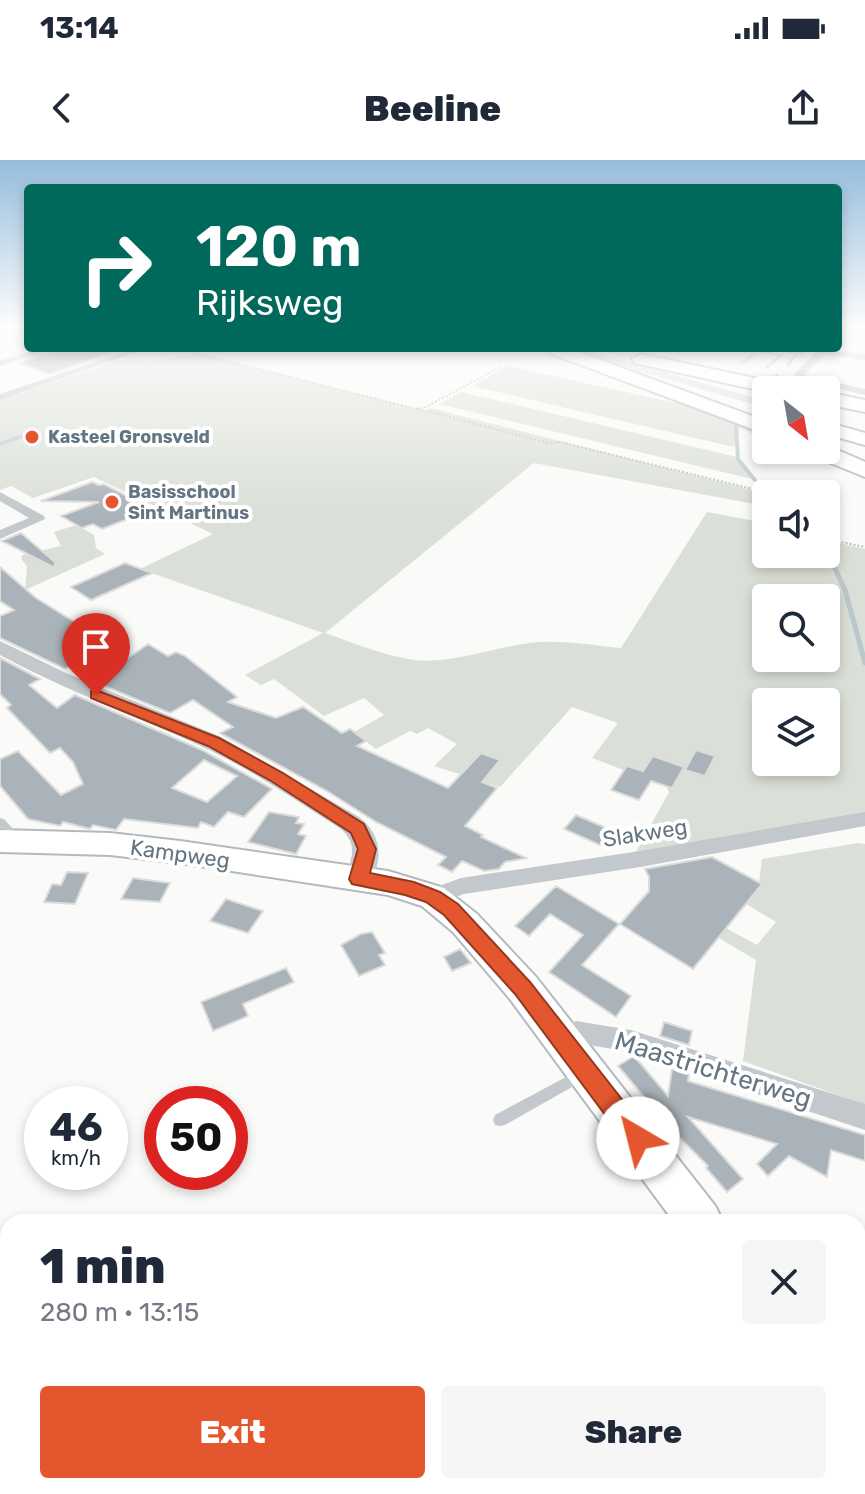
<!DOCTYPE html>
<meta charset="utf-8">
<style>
body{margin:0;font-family:Rubik,sans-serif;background:#f6f6f7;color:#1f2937;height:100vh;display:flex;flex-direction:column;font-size:30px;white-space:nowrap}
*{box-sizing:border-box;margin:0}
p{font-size:26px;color:#747a83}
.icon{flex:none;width:44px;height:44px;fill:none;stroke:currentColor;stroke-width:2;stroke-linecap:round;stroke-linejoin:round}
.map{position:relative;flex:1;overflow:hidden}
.panel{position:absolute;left:0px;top:1054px;width:866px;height:280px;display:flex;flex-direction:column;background:#fff;border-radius:24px 24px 0 0;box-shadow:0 4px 12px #0003}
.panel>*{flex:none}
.top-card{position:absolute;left:24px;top:24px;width:818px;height:168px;border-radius:8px;box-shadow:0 4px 12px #0003;background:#00695c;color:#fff;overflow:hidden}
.needle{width:52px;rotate:149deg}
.buttons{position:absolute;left:752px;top:216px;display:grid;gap:16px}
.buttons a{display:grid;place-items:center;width:88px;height:88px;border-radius:8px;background:#fff;box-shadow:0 4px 12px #0003;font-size:40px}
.speed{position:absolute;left:24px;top:926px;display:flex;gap:16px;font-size:40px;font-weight:700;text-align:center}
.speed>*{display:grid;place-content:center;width:104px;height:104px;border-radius:50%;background:#fff;box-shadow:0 4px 12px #0003;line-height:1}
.speed small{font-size:20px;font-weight:400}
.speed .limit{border:12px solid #d22;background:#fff;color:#111}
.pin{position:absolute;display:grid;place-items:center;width:68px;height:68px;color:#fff;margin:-82px -34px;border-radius:50% 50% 50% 0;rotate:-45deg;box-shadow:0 0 8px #0007}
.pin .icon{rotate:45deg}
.me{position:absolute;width:88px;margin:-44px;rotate:323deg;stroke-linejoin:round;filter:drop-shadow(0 0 6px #0008)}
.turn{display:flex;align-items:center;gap:28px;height:168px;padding:0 40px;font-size:36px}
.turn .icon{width:104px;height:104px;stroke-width:2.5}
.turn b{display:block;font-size:56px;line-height:68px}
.round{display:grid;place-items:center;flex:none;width:84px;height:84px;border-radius:8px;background:#f6f6f7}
.head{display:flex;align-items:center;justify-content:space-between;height:136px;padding:0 40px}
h1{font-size:48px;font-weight:800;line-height:60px}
.action{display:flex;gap:16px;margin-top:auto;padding:16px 40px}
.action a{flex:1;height:92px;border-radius:8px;background:#e4572e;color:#fff;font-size:32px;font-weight:800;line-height:92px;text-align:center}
.action a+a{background:#f6f6f7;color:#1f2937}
.status{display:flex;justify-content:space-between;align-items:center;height:56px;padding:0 40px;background:#fff;direction:ltr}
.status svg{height:22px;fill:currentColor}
header{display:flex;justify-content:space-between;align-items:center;height:104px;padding:0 40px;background:#fff;font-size:36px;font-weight:800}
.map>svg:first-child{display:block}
.green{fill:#dadfd7;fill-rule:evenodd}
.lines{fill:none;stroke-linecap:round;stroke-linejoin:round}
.stream-far2{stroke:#bbc7cb;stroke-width:3}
.stream-far1{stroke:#bbc7cb;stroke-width:4}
.stream{stroke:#bbc7cb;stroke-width:5}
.building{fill:#aab3b9;stroke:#dcdcda;stroke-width:2;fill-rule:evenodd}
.secondary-casing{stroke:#b3babf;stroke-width:4}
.motorway-casing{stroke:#b4b9bd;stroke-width:4}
.path-far1{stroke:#bbbfc2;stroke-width:2;stroke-dasharray:2 2;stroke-linecap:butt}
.path{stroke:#bbbfc2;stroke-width:5;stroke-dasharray:6 6;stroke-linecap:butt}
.service{fill:#c3c8cc;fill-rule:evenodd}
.minor{fill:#c3c8cc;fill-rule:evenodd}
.tertiary{fill:#c3c8cc;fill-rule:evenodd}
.secondary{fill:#fff;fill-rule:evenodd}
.motorway{fill:#fff;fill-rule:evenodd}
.route{fill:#e4572e;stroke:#94391e;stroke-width:2}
.poi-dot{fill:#e4572e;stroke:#fff;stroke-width:3}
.labels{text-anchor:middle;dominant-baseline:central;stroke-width:8;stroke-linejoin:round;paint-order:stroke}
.far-poi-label{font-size:18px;font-weight:bold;fill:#657683;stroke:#fff;text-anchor:start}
.street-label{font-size:22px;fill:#657683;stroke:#fff}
.near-street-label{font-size:26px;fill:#657683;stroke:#fff}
</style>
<div class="status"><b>13:14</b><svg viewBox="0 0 49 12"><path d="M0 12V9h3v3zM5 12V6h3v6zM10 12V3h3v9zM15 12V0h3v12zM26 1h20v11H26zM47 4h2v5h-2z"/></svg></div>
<header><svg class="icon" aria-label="back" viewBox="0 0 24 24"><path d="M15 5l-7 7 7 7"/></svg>Beeline<svg class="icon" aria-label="share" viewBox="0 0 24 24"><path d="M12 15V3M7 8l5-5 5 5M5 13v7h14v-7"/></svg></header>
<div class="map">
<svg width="865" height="1334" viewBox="0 0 865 1334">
<rect width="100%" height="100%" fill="#fafaf8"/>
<path class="green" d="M561,188H580L766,241V248Z
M198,193L424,251L430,248L768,334L766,346L534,303L325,473C354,483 384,496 414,500C452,504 491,488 529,483C560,479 591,485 621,488L707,352L766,363V394H826V380L865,389V654L636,692L669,632L666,626L592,598L618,563L572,547L500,627L434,606L457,584L428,568L417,574L410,571L376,589L354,572L384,555L364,538L324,556L274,519L261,525L245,515L323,473L140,409L213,374L94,317L33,338L11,326L0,330V240L119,200L155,201ZM766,438H826V498H766ZM766,542H826V602H766Z
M508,206L680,244L690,242L766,272V280L740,268L734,287L472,226Z
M461,232L737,297L752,319L439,244Z
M77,365L94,375L96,388L105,394L25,430L27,406L21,399L22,395L61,386L54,372Z
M858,683L865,684V945L743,901L756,800L714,775L722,766L757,785L776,762L743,742L759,723L762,699Z"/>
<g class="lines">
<path class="stream-far2" d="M774,188L797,193
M788,205L797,193H802
M770,222L777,215"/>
<path class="stream-far1" d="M736,266L738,299L766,334"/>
<path class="stream" d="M826,389L845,430L865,503"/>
</g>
<path class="building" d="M60,188H123V189L50,214L19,203Z
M92,322L99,325L104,324L148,347L133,352L138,355L102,369L93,364L82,368L61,356L99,342L41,341Z
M21,373L56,403L53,407L2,381Z
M125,403L152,413L91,440L71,427Z
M0,407L36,438L110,484L65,509L0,478V456L14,450L0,441Z
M148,484L168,496L176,492L185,496L237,537L228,542L276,558L303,547L342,573L350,569L366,581L357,586L448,628L481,593L500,600L482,622L497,628L465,666L483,675L481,677L526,698L505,702L499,709L484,711L462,701L452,712L438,705L446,697L376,662L327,631L220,573L233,567L193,540L170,553L94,522Z
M0,498L40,519L29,525L57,548L75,535L202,590L272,629L244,657L228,652L214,667L201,662L198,668L124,659L116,670L93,665L90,669L63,662L60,666L28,659L0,626V599L18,591L61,635L83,624L73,602L60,588L50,593L7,548L11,545L0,534ZM204,600L237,616L207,642L172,628Z
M696,590L715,596L705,616L685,610Z
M653,596L684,607L672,628L651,621L639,640L611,630L627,606L643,611Z
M269,652L299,657L296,663L304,664L298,674L306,676L296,694L248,682Z
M576,655L611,670L600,685L564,669Z
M712,697L762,724L693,809L620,764L649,731V717L645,709Z
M67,712L88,713L75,744L44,742L52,724L61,725Z
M133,718L170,723L160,742L121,739Z
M556,726L619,764L582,805L631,836L616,857L549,812L583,775L550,754L529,776L515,766Z
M226,739L263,751L248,773L210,761Z
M372,772L385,793L379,795L385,805L359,816L341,785L361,774Z
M460,789L471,803L452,811L444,797Z
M286,808L294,822L243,844L248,856L213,871L201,842Z
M664,862L692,871L689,885L660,876Z
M634,896L668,936L672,909L689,914L688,921L865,975V1001L831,990L827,1017L789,996L768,1016L757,1004L777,984L688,957L743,1019L727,1032L706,1008L708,1006L672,970L618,906Z"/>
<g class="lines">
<defs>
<path id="secondary" d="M0,670L110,673L180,681L388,711L444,728L477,754L536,817L716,1047L723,1062H674L510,839L453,772L422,746L388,735L180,703L110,695L0,692Z
M858,1173L865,1176V1224L858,1221Z"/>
<path id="motorway" d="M547,188H568L766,261V274L549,193Z
M641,194L783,224L792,230L766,232L635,203L632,199Z
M826,232L865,240V252L826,244Z
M826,262L865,273V285L826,274Z
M826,285L865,302V317L811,295L808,290H826Z"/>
</defs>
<use href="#secondary" class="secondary-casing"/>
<use href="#motorway" class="motorway-casing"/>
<path class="path-far1" d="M176,188L416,249L426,247L502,206
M418,249L549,283L560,282L757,330L766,338
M826,379L865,387"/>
<path class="path" d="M858,1233L865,1237"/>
<path class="service" d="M757,190L782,194L784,195L767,209L765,207L778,196L758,192L744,204H740V202Z
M29,272L32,274L31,275L0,286V282Z
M0,658L4,659L13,669L7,684H0V676L3,670L0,667Z
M581,909L586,911L587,915L586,919L505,965L500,966L495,965L493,960L495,955Z"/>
<path class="minor" d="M43,188H57L0,206V200Z
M136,188H149L0,240V234Z
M807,188L865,194V200L825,194L804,215L865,229V235L794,218V214L816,192Z
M0,332L44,356L45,359L0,379V370L29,358L0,341Z
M865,652V666L640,707L464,734L433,745L425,743L422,737L425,731L461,718L640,691Z
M576,861L631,870L865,944V970L631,892L577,883L561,889L552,886L549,878L552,870Z
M858,1265L865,1268V1309L858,1306Z"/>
<path class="tertiary" d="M0,481L66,513L221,577L359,657C383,676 383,700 369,726L359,729L349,726L345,719C351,699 359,685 341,669C296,641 251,609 203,587C135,555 66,531 0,495Z"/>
<use href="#secondary" class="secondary"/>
<use href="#motorway" class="motorway"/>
</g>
<linearGradient id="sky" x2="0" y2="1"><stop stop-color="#96bcdc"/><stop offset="0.47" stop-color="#fdfdfc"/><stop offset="1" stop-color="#fdfdfc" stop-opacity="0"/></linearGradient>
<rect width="865" height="355" fill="url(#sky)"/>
<path class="route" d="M96,530L219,578L283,613L364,664L376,689L370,713L414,722L440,732L458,744L530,822L646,970L650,978L646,987L638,990L629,987L515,834L444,755L426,742L405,735L352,724L349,719L358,689L351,673L271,621L208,586L91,538V531Z"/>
<g class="poi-dot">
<circle cx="32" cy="277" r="8"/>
<circle cx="112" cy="342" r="8"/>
</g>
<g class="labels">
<g class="far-poi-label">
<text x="48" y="277">Kasteel Gronsveld</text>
<text x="128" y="332">Basisschool<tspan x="128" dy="21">Sint Martinus</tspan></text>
</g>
<g class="street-label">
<text transform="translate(645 673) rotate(-9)">Slakweg</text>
<text transform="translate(180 694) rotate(8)">Kampweg</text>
</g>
<g class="near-street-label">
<text transform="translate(713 910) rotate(17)">Maastrichterweg</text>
</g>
</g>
</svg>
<div class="buttons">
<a><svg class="needle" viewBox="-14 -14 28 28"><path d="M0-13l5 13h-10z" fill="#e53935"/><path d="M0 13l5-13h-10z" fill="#747a83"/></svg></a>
<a><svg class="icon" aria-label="sound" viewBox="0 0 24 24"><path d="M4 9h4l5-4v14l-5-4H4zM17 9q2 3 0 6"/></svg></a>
<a><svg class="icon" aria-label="search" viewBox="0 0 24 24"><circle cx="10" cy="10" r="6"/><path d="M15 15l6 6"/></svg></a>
<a><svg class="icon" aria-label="layers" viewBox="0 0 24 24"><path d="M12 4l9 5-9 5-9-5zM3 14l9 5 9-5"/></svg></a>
</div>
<div class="speed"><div>46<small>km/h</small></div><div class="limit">50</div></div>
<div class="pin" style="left:96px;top:535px;background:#d93025"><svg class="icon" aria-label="arrive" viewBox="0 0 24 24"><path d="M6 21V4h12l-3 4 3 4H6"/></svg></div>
<svg class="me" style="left:638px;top:978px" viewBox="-20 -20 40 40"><circle r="19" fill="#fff"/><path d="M0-13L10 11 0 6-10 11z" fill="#e4572e"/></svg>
<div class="top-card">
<div class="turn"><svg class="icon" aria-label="right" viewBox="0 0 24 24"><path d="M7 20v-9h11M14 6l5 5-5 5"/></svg><div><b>120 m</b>Rijksweg</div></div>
</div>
<section class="panel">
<div class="head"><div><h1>1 min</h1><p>280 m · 13:15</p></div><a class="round"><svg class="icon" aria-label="close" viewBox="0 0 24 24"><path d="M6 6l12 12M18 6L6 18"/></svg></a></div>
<div class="action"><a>Exit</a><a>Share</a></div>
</section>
</div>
